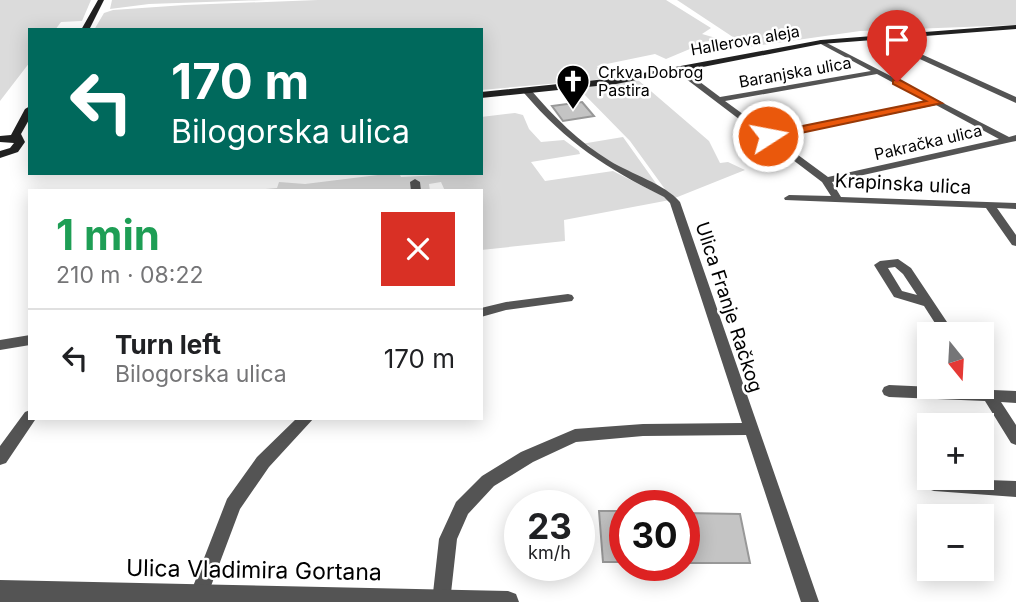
<!DOCTYPE html>
<meta charset="utf-8">
<style>
body{margin:0;font-family:Inter,sans-serif;background:#f2f2f2;color:#202124;height:100vh;display:flex;flex-direction:column;font-size:26px;white-space:nowrap}
*{box-sizing:border-box;margin:0}
p{font-size:23px;color:#757577}
.icon{flex:none;width:38px;height:38px;fill:none;stroke:currentColor;stroke-width:2;stroke-linecap:round;stroke-linejoin:round}
.map{position:relative;flex:1;overflow:hidden}
.drawer{position:absolute;left:28px;top:189px;width:455px;height:231px;display:flex;flex-direction:column;background:#fff;border-radius:0px;box-shadow:0 4px 18px #0003}
.drawer>*{flex:none}
.banner{position:absolute;left:28px;top:28px;width:455px;height:147px;border-radius:0px;box-shadow:0 4px 18px #0003;background:#00695c;color:#fff;overflow:hidden}
.needle{width:46px;rotate:162deg}
.buttons{position:absolute;left:917px;top:322px;display:grid;gap:14px}
.buttons a{display:grid;place-items:center;width:77px;height:77px;border-radius:0px;background:#fff;box-shadow:0 4px 18px #0003;font-size:35px}
.speed{position:absolute;left:504px;top:490px;display:flex;gap:14px;font-size:35px;font-weight:700;text-align:center}
.speed>*{display:grid;place-content:center;width:91px;height:91px;border-radius:50%;background:#fff;box-shadow:0 4px 18px #0003;line-height:1}
.speed small{font-size:18px;font-weight:400}
.speed .limit{border:10px solid #d22;background:#fff;color:#111}
.pin{position:absolute;display:grid;place-items:center;width:60px;height:60px;color:#fff;margin:-72px -30px;border-radius:50% 50% 50% 0;rotate:-45deg;box-shadow:0 0 7px #0007}
.pin .icon{rotate:45deg}
.me{position:absolute;width:77px;margin:-38px;rotate:79deg;stroke-linejoin:round;filter:drop-shadow(0 0 5px #0008)}
.turn{display:flex;align-items:center;gap:24px;height:147px;padding:0 28px;font-size:32px}
.turn .icon{width:91px;height:91px;stroke-width:2.5}
.turn b{display:block;font-size:49px;line-height:60px}
.round{display:grid;place-items:center;flex:none;width:74px;height:74px;border-radius:0px;background:#f2f2f2}
.summary{display:flex;align-items:center;justify-content:space-between;height:119px;padding:0 28px}
h1{font-size:42px;font-weight:700;line-height:52px;color:#1e9e55}
ul{padding:0;list-style:none}
li{display:flex;align-items:center;gap:21px;height:98px;padding:0 28px;border-top:2px solid #e0e0e0}
li div{flex:1}
li b{display:block;font-size:26px}
li em{font-style:normal}
.map>svg:first-child{display:block}
.green{fill:#dbdbdb}
.building{fill:#c4c4c4;stroke:#989898;stroke-width:2}
.lines{fill:none;stroke-linecap:round;stroke-linejoin:round}
.minor{fill:#545454;fill-rule:evenodd}
.tertiary{fill:#545454;fill-rule:evenodd}
.secondary{fill:#212121;fill-rule:evenodd}
.route{fill:#ea580c;stroke:#983908;stroke-width:2}
.labels{text-anchor:middle;dominant-baseline:central;stroke-width:5;stroke-linejoin:round;paint-order:stroke}
.far-street-label{font-size:16px;fill:#000;stroke:#fff}
.far-poi-label{font-size:16px;fill:#000;stroke:#fff;text-anchor:start}
.street-label{font-size:19px;fill:#000;stroke:#fff}
.near-street-label{font-size:23px;fill:#000;stroke:#fff}
</style>
<div class="map">
<svg width="1016" height="602" viewBox="0 0 1016 602">
<rect width="100%" height="100%" fill="#fff"/>
<path class="green" d="M0,0H91L82,21L61,22L55,30H30V62L0,101Z
M112,0H266L149,4L110,9Z
M318,0H666L711,28L702,34L716,38L666,59L655,54L597,66L606,79L481,90V30H94L104,13L113,10L185,5Z
M677,0H1016V25L860,31L748,47Z
M638,80L709,141L720,163L728,162L745,170L675,198L667,192L630,141L578,88Z
M515,113L523,115L529,129L541,142L564,140L579,151L580,154L531,162L545,181L613,171L670,200L564,220L565,241L481,250V191H445L441,182L429,184L430,191H241L277,188L279,182L305,184L394,173H399L401,177L481,173V117Z
M623,137L660,189L603,159L588,145L581,144Z"/>
<path class="building" d="M582,102L594,116L563,121L552,106Z
M599,511H625V562H603Z
M684,513L740,514L750,563H684Z"/>
<g class="lines">
<path class="minor" d="M821,40L1009,137L1016,135V141L1011,142L832,182L841,197L1016,203V209L997,208L1016,235V246L1012,245L986,208L785,200L784,198L789,195L831,196L822,182L673,69L680,67L720,97L871,71L819,43V41ZM877,74L929,102L770,134L725,101ZM936,105L999,139L828,177L775,138Z
M524,89H530C554,117 579,142 610,161C631,174 665,184 680,202L819,602H801L746,435L643,436L576,442L533,462L494,486L468,514L457,539L450,602H432L439,539L456,502L482,476L521,452L575,429L643,424L742,423L670,203L664,197C606,168 567,143 524,93Z
M415,179L420,182L421,191H411L410,182Z
M898,259L911,268L955,334H942L924,306L894,297L874,265L880,261ZM895,267L903,274L917,295L902,291L888,268Z
M568,294L572,295L574,298L572,301L506,310L481,317V308L506,302Z
M30,335V345L0,350V340Z
M982,379L987,381L993,390L1016,391V403L1001,402L1016,425V445L1011,443L985,401L889,397L884,395L882,391L884,387L889,385L977,389L976,387H982Z
M30,410V418H36L35,420L6,463L0,465V446L25,412Z
M297,418H314L269,467L240,509L205,602H187L227,499L257,457Z
M931,478L1016,481V497L934,491L928,489L926,484Z"/>
<path class="tertiary" d="M879,35L1016,97V103L876,39L875,37Z
M0,580L508,591L516,594L519,602H0Z"/>
<path class="secondary" d="M98,0H104L89,30H81Z
M1016,25V29L821,44L616,84L481,98V92L616,78L821,40Z
M30,106V118L21,134L25,142L18,152L0,158V151L10,148L14,143L0,142V136L11,135L25,109Z"/>
</g>
<path class="route" d="M893,80H900L942,103L768,140L762,136L768,133L926,101L893,84Z"/>
<defs>
<symbol id="church-pin" viewBox="-11 -11 22 30"><path d="M0 17L-7.5 6A9.5 9.5 0 1 1 7.5 6Z" fill="#000" stroke="#fff"/><path d="M-1.2-6h2.4v3.5h3.3v2.4h-3.3V6h-2.4V-.1h-3.3v-2.4h3.3Z" fill="#fff"/></symbol>
</defs>
<g fill-rule="evenodd">
<use href="#church-pin" x="554" y="62" width="38" height="52"/>
</g>
<g class="labels">
<g class="far-street-label">
<text transform="translate(745 40) rotate(-10)">Hallerova aleja</text>
<text transform="translate(795 72) rotate(-10)">Baranjska ulica</text>
<text transform="translate(928 142) rotate(-13)">Pakračka ulica</text>
</g>
<g class="far-poi-label">
<text x="598" y="72">Crkva Dobrog<tspan x="598" dy="18">Pastira</tspan></text>
</g>
<g class="street-label">
<text transform="translate(903 184) rotate(3)">Krapinska ulica</text>
<text transform="translate(729 307) rotate(72)">Ulica Franje Račkog</text>
</g>
<g class="near-street-label">
<text transform="translate(254 570) rotate(1)">Ulica Vladimira Gortana</text>
</g>
</g>
</svg>
<div class="buttons">
<a><svg class="needle" viewBox="-14 -14 28 28"><path d="M0-13l5 13h-10z" fill="#e53935"/><path d="M0 13l5-13h-10z" fill="#757577"/></svg></a>
<a>+</a>
<a>−</a>
</div>
<div class="speed"><div>23<small>km/h</small></div><div class="limit">30</div></div>
<div class="pin" style="left:897px;top:82px;background:#d93025"><svg class="icon" aria-label="arrive" viewBox="0 0 24 24"><path d="M6 21V4h12l-3 4 3 4H6"/></svg></div>
<svg class="me" style="left:768px;top:136px" viewBox="-20 -20 40 40"><circle r="17" fill="#ea580c" stroke="#fff" stroke-width="3"/><path d="M0-11L8 9 0 5-8 9z" fill="#fff"/></svg>
<div class="banner">
<div class="turn"><svg class="icon" aria-label="left" viewBox="0 0 24 24"><path d="M17 20v-9H6M10 6l-5 5 5 5"/></svg><div><b>170 m</b>Bilogorska ulica</div></div>
</div>
<section class="drawer">
<div class="summary"><div><h1>1 min</h1><p>210 m · 08:22</p></div><a class="round" style="background:#d93025;color:#fff"><svg class="icon" aria-label="close" viewBox="0 0 24 24"><path d="M6 6l12 12M18 6L6 18"/></svg></a></div>
<ul>
<li><svg class="icon" aria-label="left" viewBox="0 0 24 24"><path d="M17 20v-9H6M10 6l-5 5 5 5"/></svg><div><b>Turn left</b><p>Bilogorska ulica</p></div><em>170 m</em></li>
</ul>
</section>
</div>
